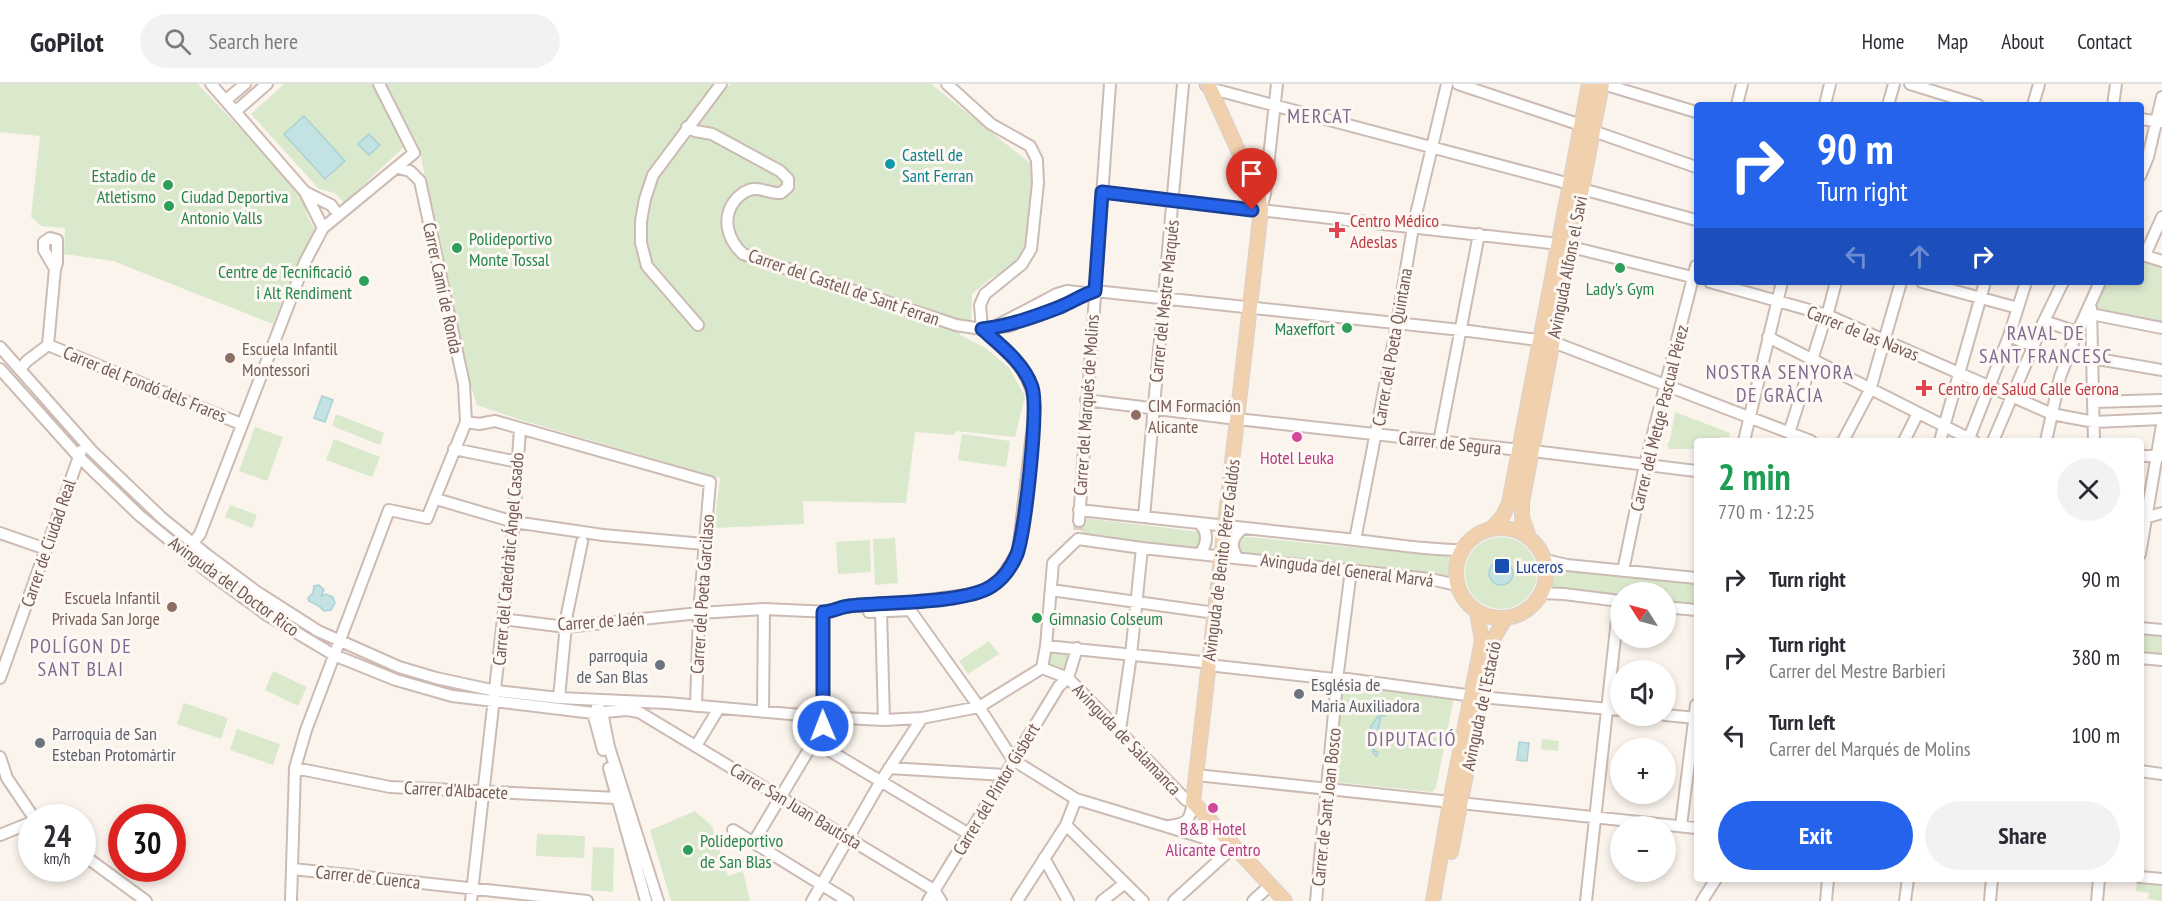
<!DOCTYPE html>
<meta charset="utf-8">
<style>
body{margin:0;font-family:"PT Sans Narrow",sans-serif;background:#f2f2f3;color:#2b2b33;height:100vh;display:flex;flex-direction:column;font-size:22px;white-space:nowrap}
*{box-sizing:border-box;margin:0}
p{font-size:20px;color:#7c7c81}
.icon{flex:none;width:33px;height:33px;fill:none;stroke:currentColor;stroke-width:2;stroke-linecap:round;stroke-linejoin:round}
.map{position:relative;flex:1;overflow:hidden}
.details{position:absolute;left:1694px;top:354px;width:450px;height:444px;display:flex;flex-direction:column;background:#fff;border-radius:6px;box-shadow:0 3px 9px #0003}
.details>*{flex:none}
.banner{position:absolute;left:1694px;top:18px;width:450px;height:183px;border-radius:6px;box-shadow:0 3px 9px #0003;background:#2563eb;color:#fff;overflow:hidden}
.needle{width:39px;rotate:306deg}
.fabs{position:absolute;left:1610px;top:498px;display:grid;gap:12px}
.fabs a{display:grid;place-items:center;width:66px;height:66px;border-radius:50%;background:#fff;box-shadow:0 3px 9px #0003;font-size:30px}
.speed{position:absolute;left:18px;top:720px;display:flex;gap:12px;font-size:30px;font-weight:700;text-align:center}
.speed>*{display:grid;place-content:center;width:78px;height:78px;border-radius:50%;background:#fff;box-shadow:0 3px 9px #0003;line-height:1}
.speed small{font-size:15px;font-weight:400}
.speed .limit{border:9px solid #d22;background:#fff;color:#111}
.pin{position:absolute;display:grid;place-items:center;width:51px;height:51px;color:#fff;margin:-62px -26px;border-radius:50% 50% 50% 0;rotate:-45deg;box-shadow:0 0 6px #0007}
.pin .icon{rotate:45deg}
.me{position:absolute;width:66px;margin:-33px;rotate:359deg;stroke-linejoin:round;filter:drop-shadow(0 0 4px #0008)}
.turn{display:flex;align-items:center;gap:21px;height:126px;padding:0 24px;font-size:27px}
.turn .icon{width:78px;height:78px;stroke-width:2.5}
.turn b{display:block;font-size:42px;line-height:51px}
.lanes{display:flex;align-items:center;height:57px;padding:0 24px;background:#0003;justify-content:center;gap:30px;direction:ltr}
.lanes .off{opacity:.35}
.round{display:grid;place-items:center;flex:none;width:63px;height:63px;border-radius:32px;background:#f2f2f3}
.overview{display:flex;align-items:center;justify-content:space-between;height:102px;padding:0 24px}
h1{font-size:36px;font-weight:700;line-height:45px;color:#1e9e55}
.button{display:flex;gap:12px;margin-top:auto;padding:12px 24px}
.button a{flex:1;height:69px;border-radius:36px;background:#2563eb;color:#fff;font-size:24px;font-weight:700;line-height:69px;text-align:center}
.button a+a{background:#f2f2f3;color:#2b2b33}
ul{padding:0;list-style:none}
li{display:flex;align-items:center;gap:18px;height:78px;padding:0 24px}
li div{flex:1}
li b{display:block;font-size:22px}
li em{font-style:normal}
header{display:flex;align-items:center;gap:36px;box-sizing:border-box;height:84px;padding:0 30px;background:#fff;border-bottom:2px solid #e1e1e2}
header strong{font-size:28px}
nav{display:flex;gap:33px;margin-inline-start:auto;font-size:21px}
.search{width:420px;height:54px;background:#f2f2f3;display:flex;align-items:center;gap:15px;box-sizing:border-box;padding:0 21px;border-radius:33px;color:#7c7c81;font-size:22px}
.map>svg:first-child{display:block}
.green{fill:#dae8cc}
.water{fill:#c3e2e3;stroke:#aad2d3;stroke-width:1.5}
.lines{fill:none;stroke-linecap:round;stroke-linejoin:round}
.minor-tunnel{stroke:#d9cec6;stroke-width:10;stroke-dasharray:10 5;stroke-linecap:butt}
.minor-casing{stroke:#ccbbb3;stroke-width:14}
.major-casing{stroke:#d8d1cf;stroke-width:16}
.minor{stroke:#fff;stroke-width:10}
.major{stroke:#f1d0ae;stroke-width:14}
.route-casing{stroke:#184099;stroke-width:15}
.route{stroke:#2563eb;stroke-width:10}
.culture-dot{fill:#0f9aa8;stroke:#fdf8f3;stroke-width:2}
.leisure-dot{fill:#2e9e5b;stroke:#fdf8f3;stroke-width:2}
.health-dot{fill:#e0444e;stroke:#fdf8f3;stroke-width:2}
.education-dot{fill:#8d6e63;stroke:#fdf8f3;stroke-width:2}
.hotel-dot{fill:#d1479c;stroke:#fdf8f3;stroke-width:2}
.transit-dot{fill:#1a4fb4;stroke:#fdf8f3;stroke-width:2}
.worship-dot{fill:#6b7280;stroke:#fdf8f3;stroke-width:2}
.labels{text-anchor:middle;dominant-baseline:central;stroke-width:6;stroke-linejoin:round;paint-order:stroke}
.culture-label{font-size:18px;fill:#0d838f;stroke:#fdf8f3;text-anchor:start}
.leisure-label{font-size:18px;fill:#27864d;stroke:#fdf8f3;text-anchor:start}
.health-label{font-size:18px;fill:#be3a42;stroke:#fdf8f3;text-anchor:start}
.street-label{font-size:18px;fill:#745a52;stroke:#fdf8f3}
.education-label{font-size:18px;fill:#785e54;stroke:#fdf8f3;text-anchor:start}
.hotel-label{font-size:18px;fill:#b23c85;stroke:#fdf8f3}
.transit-label{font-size:18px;fill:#164399;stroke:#fdf8f3;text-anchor:start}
.worship-label{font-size:18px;fill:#5b616d;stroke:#fdf8f3;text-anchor:start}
.neighbourhood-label{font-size:20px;letter-spacing:1.5px;fill:#7e6a8f;stroke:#fdf8f3}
</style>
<header>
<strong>GoPilot</strong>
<div class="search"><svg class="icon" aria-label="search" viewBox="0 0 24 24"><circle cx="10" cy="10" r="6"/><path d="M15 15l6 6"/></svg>Search here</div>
<nav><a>Home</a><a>Map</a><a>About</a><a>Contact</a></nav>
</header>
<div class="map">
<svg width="2162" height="817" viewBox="0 0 2162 817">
<rect width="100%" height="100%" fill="#fbf4ed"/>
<path class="green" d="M0,0H198L304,112L307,132L316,147L299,175L273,240L113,177L64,170L65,144L41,142L31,133L40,52L0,48Z
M284,0H372L405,62L344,119L335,109L319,105L251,30Z
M386,0H712L724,5L731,0H931L1030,79L1033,99L1026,160L1015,180L990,195L972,210L971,244L962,242L960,251L987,265L1009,284L1025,312L1015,353L956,347L954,351L915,348L906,419L803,417L804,440L714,444L720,394L521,336L477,321L469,296L449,217L419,62Z
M2141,176L2162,183V238L2101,227L2097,224V219L2106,198H2140Z
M1675,328L1730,349L1729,353H1720L1718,357H1696V365H1670L1667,361L1670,356Z
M336,330L384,349L380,361L332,342Z
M255,343L283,353L267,397L239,387Z
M962,350L1010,357L1006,383L958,376Z
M334,355L380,373L372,393L326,376Z
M230,421L257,431L252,444L225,433Z
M1084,434L1200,448L1198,464L1082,451Z
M1238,452L1453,473L1448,492L1237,469Z
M1465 489a36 36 0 1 1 72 0a36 36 0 1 1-72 0Z
M895,454L898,499L875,501L873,455Z
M870,456L871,488L838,490L836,458Z
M1555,485L1696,500V520L1665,516V508H1620V512L1552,505C1547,498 1548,489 1555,485Z
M2140,549L2162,551V571L2141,569Z
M989,557L999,570L968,590L959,577Z
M1049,564L1072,566L1070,576L1064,587L1047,580Z
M273,587L307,603L298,622L265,606Z
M1347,602L1450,614L1453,618L1436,704L1432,708L1335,698L1332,694L1342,606Z
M184,619L228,634L221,655L177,640Z
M237,645L280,660L273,681L230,666Z
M1542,655L1559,657L1558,667L1541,665Z
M695,727L712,742L728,792L743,787L750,817H671L650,746Z
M537,750L585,752L584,774L536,772Z
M593,763L614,764L613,808L591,806Z
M2137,798L2158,800L2162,802V817L2148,815L2149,809L2136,807Z"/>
<path class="water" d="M304,32L345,77L325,95L284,50Z
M369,50L380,61L369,71L358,60Z
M322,312L333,316L325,338L314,334Z
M1489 489a12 12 0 1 1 24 0a12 12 0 1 1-24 0Z
M319,501L324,506L321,512L326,510L333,513L335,519L331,526L324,527L319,522L309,517L308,514L313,509L314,502Z
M1382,627H1386L1385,632L1381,631L1374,667L1378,668L1377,672L1374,670L1368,653L1370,652L1371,642Z
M1519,658L1529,659L1527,677L1517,676Z"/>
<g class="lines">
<path class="minor-tunnel" d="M1078,446L1079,437"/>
<defs>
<path id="minor" d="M211,0L305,108L323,144
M947,0L991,40L1030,62L1037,76L1038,99L1031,165L1022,180L985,210L980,221L982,245
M1458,0L1581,41
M1603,0L1696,28
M1910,0L1978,21
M1206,1L1209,4L1570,100
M226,16L245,0
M1737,21L1742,0
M1825,21L1830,0
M1888,21L1894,0
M2033,21L2039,0
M2113,21L2116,0
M236,27L267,0
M2140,35L2162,38
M687,43L695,47L712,50L780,87L788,95V103L781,109C771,110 763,104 753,105C746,106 741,110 736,115C721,133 727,155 743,170L956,241L982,245L1009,242L1095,207L1461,246L1553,258L1811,357
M1593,47L1696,83
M2140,92L2148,73L2162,13
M1582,105L1696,136
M305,108L331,121L339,131
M1102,108L1559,160L1696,194
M1261,125L1265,110L1277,0
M2140,170L2162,177
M2145,171L2162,133
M1710,198L1827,231L2052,330L2094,338L2162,335
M1922,198L2018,224
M2091,224L2094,357
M1828,228L1836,198
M2091,230L2162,244
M2044,237L2077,248
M698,241L647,182L641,159V137L645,115L653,91L721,0
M998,241L1057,210L1067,207L1085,209
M2009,252L2033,262
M1768,253L1974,357
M48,261L241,340
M0,263L92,367L162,434L206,470L257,508L318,547L399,583L436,594L496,607L559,614L667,619L823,633L884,636L922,634L979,623L1042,584
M2092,274L2162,286
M0,285L79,373L139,431L207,487L267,531L334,571L396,596L452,612L593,629L627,626L639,628L934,806L941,817
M20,285L27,277L48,261L55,185L57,179V156L50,154L44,158V166L55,185
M1086,316L1229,334
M2094,318L2162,316
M1237,335L1520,366
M466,338L479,340L495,337L710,398L699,529L696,622
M1789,349L1825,235
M1744,357L1782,198
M1843,357L1870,306L1901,198
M1904,357L1918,329
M1940,357L1985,198
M1968,357L2009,252L2026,198
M1993,357L2044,237L2063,198
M2046,357L2060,293L2076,251L2100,198
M1439,358L1479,150
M1528,360L1533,367L1696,387
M454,365L518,378
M2140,372H2162
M436,415L514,438L603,451L704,460
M1079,426C1168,436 1258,445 1347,455C1385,459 1422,466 1461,466
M1144,433L1183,0
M2144,434L2162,429
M1079,437L1110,0
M0,449L46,465
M1078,455L1142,464L1430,495L1457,501
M1355,456L1397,240L1413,143L1447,0
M193,459L200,450L305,178L323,144L414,69L379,0
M1200,470C1207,460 1209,449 1200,440
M2140,470L2162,341
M1237,473C1230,462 1232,453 1242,445
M1545,476L1567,481L1696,494
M1623,487L1645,381L1696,182
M1051,506L1208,528
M1541,509L1564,510L1620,517
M1665,523L1696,526
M881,527L884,636
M869,528L910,526L979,623L1013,676L1076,715L1221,759
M502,535L566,543L699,529L764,525L831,528L842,523L912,518L973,510L987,505L1001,494L1018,468L1035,323C1031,286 1008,268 982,245
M2140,544L2162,546
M1046,562L1202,578L1209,572
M2140,574L2162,576
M1208,581L1334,595H1347L1481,613L1620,626
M1042,584L1068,594L1186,716L1193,718C1190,736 1188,740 1169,742
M1042,584L1046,562L1053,479L1078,455
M0,594L81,367
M1068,594L1077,564
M559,614L567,530L582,458
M597,623L602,628L609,663L658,817
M763,628L764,525
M593,629L603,666
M1665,631L1696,634
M1120,646L1131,571L1142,464
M815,658L969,750
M696,662L719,624
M0,673L7,694L34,734
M295,684L390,703L617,714
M609,684L646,817
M889,684L1005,691
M2140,687L2162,690
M1196,691L1696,744
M1066,741L1143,817
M1681,742L1696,621
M733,746L848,817
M0,751L32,738
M753,759L823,642V528
M82,770L146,817
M1044,774L1068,817
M293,785L587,817
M2140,793L2162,795
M291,817L295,684L306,646L389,426L427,434L466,338L464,300L420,97L410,87L398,84
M471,817L514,438L520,344
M812,817L881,697L922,634
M928,817L1059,602L1068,594
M1017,817L1066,741L1076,715
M1102,817L1124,800
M1174,817L1229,767
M1253,817L1265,806
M1316,817L1338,588L1351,486
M1586,817L1619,517
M1702,817L1716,795
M1826,817L1828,795
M1905,817L1908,795
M1990,817L1992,795
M2097,817L2099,795"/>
<path id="major" d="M1208,0L1251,95L1258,110L1261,126L1193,718L1285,817
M1493,443L1503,432L1509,419L1589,0
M1456 489a45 45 0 1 1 90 0a45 45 0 1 1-90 0Z
M1529,453L1522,433V418L1602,0
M1451,768L1492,557L1505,535
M1433,817L1450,718L1482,557L1477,528"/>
</defs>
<use href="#minor" class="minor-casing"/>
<use href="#major" class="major-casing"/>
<use href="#minor" class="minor"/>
<use href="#major" class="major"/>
</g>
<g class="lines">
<defs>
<path id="route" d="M823,642V528C832,528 840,523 849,522C884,518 965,520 992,502C1003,495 1012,482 1017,470C1025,447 1039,324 1032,303C1024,279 1000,261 982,245C1009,242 1034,233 1060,223C1072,218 1082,211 1095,207L1102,108L1252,126"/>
</defs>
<use href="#route" class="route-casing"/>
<use href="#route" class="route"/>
</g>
<circle class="culture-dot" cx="890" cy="80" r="6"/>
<g class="leisure-dot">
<circle cx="168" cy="101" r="6"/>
<circle cx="169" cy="122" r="6"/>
<circle cx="457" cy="164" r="6"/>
<circle cx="1620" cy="184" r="6"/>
<circle cx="364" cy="197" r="6"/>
<circle cx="1347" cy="244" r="6"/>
<circle cx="1037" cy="534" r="6"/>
<circle cx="688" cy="766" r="6"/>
</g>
<g class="health-dot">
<path d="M1334 137h6v6h6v6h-6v6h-6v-6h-6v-6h6z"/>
<path d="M1921 295h6v6h6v6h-6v6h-6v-6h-6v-6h6z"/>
</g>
<g class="education-dot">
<circle cx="230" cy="274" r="6"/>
<circle cx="1136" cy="331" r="6"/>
<circle cx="172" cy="523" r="6"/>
</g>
<g class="hotel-dot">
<circle cx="1297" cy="353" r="6"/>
<circle cx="1213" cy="724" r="6"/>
</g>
<rect class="transit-dot" x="1494" y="474" width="16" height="16" rx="3"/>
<g class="worship-dot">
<circle cx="660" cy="581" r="6"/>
<circle cx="1299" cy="610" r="6"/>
<circle cx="40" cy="659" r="6"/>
</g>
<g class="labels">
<g class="culture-label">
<text x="902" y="70">Castell de<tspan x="902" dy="21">Sant Ferran</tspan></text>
</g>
<g class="leisure-label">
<text x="156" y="91" text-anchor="end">Estadio de<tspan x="156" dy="21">Atletismo</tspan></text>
<text x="181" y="112">Ciudad Deportiva<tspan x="181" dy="21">Antonio Valls</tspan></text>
<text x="469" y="154">Polideportivo<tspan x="469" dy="21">Monte Tossal</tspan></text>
<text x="352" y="187" text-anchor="end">Centre de Tecnificació<tspan x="352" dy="21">i Alt Rendiment</tspan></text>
<text x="1620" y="204" text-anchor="middle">Lady's Gym</text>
<text x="1335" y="244" text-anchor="end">Maxeffort</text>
<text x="1049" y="534">Gimnasio Colseum</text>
<text x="700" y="756">Polideportivo<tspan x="700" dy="21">de San Blas</tspan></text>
</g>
<g class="health-label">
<text x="1350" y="136">Centro Médico<tspan x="1350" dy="21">Adeslas</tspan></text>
<text x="1938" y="304">Centro de Salud Calle Gerona</text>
</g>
<g class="street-label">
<text transform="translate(1567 183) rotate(-79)">Avinguda Alfons el Savi</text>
<text transform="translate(844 203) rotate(19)">Carrer del Castell de Sant Ferran</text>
<text transform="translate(443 204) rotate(78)">Carrer Camí de Ronda</text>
<text transform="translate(1164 217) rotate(-84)">Carrer del Mestre Marqués</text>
<text transform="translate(1863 249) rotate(22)">Carrer de las Navas</text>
<text transform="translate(1392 263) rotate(-80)">Carrer del Poeta Quintana</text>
<text transform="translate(145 300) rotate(22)">Carrer del Fondó dels Frares</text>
<text transform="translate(1086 321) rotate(-86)">Carrer del Marqués de Molins</text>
<text transform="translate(1659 334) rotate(-76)">Carrer del Metge Pascual Pérez</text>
<text transform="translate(1450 359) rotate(6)">Carrer de Segura</text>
<text transform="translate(48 459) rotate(-71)">Carrer de Ciudad Real</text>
<text transform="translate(508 475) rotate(-85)">Carrer del Catedràtic Ángel Casado</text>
<text transform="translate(1221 476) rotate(-83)">Avinguda de Benito Pérez Galdós</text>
<text transform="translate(1347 486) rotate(7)">Avinguda del General Marvá</text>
<text transform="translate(234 502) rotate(36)">Avinguda del Doctor Rico</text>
<text transform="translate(702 510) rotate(-86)">Carrer del Poeta Garcilaso</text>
<text transform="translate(601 537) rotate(-4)">Carrer de Jaén</text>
<text transform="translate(1481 622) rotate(-78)">Avinguda de l'Estació</text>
<text transform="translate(1127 655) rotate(46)">Avinguda de Salamanca</text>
<text transform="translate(996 705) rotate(-59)">Carrer del Pintor Gisbert</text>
<text transform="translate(456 706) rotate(3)">Carrer d'Albacete</text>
<text transform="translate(796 722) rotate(31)">Carrer San Juan Bautista</text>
<text transform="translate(1326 723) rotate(-84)">Carrer de Sant Joan Bosco</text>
<text transform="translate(368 793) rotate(6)">Carrer de Cuenca</text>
</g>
<g class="education-label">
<text x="242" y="264">Escuela Infantil<tspan x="242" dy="21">Montessori</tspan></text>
<text x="1148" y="321">CIM Formación<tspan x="1148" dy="21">Alicante</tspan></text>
<text x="160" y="513" text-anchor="end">Escuela Infantil<tspan x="160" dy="21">Privada San Jorge</tspan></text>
</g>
<g class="hotel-label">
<text x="1297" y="373">Hotel Leuka</text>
<text x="1213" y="744">B&amp;B Hotel<tspan x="1213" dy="21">Alicante Centro</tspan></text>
</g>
<g class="transit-label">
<text x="1516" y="482">Luceros</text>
</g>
<g class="worship-label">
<text x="648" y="571" text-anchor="end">parroquia<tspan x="648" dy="21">de San Blas</tspan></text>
<text x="1311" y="600">Església de<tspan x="1311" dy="21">Maria Auxiliadora</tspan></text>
<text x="52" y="649">Parroquia de San<tspan x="52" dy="21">Esteban Protomártir</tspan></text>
</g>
<g class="neighbourhood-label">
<text x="1320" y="32">MERCAT</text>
<text x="2046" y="249">RAVAL DE<tspan x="2046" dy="23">SANT FRANCESC</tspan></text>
<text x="1780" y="288">NOSTRA SENYORA<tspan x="1780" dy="23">DE GRÀCIA</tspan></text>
<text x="81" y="562">POLÍGON DE<tspan x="81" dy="23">SANT BLAI</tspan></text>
<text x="1412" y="655">DIPUTACIÓ</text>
</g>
</g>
</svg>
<div class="fabs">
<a><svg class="needle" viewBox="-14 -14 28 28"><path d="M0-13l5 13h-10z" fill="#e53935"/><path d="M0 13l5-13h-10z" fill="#7c7c81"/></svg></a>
<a><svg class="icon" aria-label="sound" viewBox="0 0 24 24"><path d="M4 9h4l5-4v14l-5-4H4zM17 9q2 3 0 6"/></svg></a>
<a>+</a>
<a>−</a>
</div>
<div class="speed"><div>24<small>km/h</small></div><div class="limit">30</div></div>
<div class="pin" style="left:1252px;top:126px;background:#d93025"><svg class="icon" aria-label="arrive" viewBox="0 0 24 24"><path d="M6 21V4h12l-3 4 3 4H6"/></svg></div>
<svg class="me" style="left:823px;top:642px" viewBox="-20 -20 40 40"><circle r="17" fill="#2563eb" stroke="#fff" stroke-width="3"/><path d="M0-11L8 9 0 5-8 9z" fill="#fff"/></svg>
<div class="banner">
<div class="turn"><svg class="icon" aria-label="right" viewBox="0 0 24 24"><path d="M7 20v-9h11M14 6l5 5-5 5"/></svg><div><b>90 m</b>Turn right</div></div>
<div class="lanes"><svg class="icon off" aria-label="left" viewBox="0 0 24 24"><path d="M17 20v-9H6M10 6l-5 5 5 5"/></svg><svg class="icon off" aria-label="ahead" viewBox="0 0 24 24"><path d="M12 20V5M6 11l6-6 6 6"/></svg><svg class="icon" aria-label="right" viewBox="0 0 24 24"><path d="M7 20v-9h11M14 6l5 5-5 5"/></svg></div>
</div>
<section class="details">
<div class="overview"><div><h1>2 min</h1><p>770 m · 12:25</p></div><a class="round"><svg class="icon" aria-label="close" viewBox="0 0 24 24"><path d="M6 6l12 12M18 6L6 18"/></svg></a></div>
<ul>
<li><svg class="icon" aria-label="right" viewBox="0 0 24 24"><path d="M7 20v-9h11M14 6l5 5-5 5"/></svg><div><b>Turn right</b></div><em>90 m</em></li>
<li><svg class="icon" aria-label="right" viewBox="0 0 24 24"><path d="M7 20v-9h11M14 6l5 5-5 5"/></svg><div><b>Turn right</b><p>Carrer del Mestre Barbieri</p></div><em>380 m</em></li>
<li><svg class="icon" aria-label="left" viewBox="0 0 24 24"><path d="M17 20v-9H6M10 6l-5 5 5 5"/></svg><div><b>Turn left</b><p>Carrer del Marqués de Molins</p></div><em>100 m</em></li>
</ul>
<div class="button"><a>Exit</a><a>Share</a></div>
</section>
</div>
